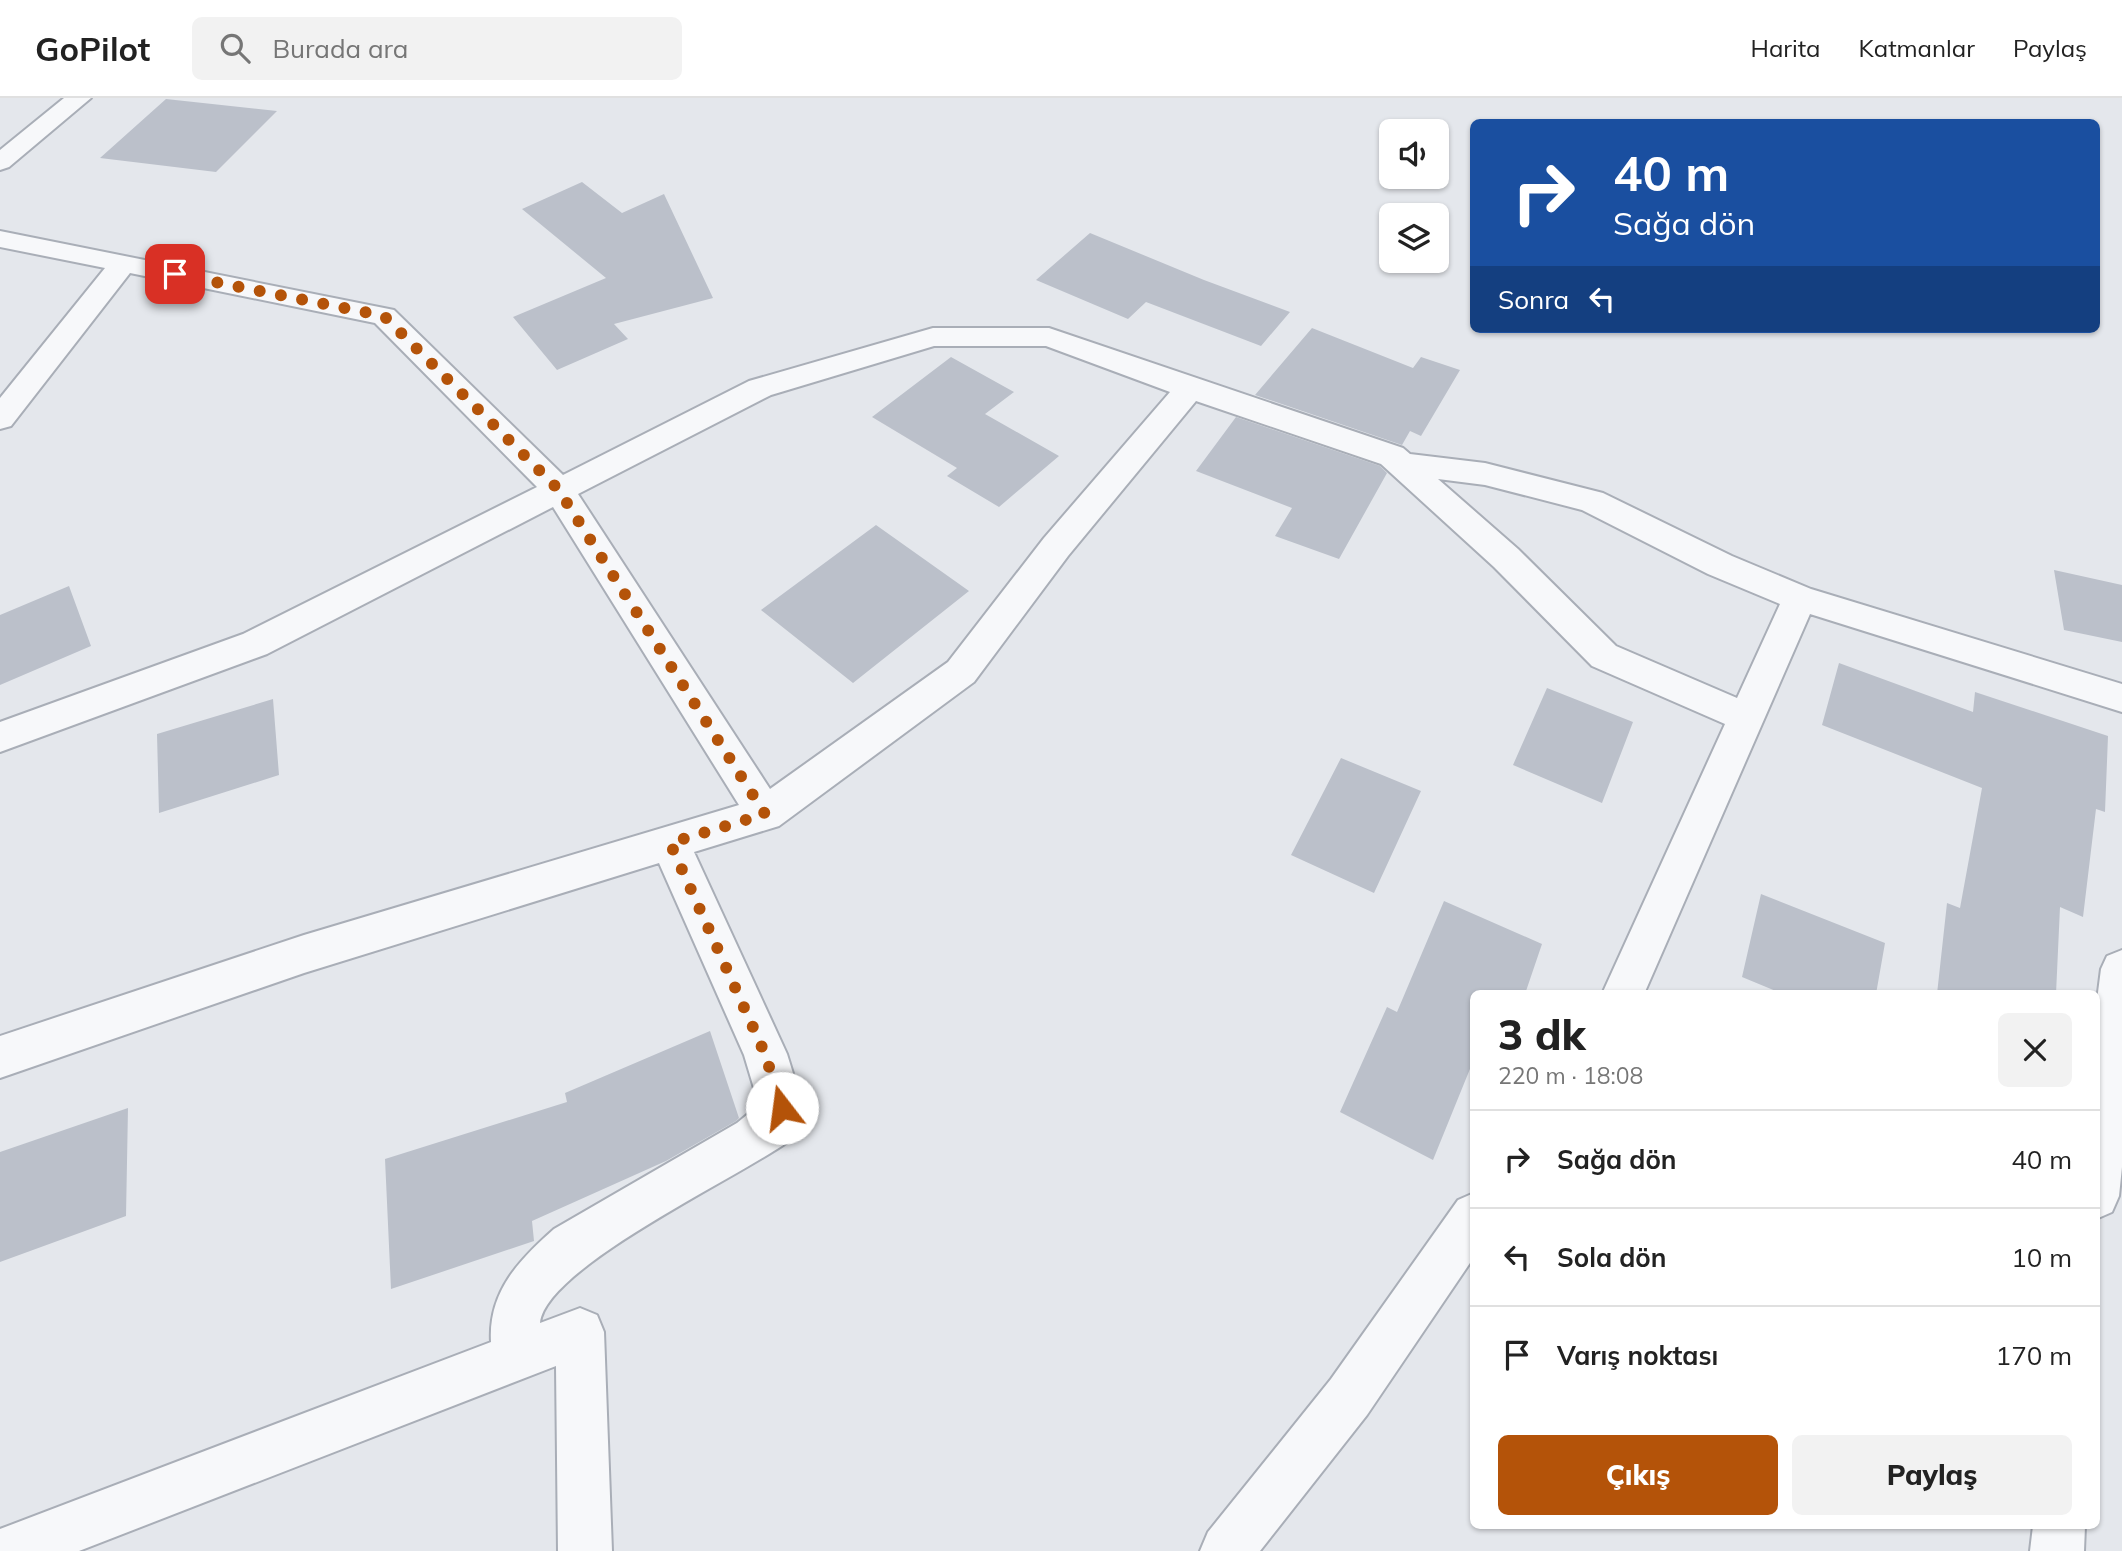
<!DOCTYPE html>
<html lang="tr">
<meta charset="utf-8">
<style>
body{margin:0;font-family:Mulish,sans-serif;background:#f2f2f2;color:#222;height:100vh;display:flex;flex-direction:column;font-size:26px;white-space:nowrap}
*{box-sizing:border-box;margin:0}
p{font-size:23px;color:#767676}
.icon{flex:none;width:38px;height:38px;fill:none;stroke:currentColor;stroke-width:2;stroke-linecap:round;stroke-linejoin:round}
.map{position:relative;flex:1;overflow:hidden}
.details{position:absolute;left:1470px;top:892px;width:630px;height:539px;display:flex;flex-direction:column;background:#fff;border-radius:10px;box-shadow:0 2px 5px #0004}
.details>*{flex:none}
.guide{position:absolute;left:1470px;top:21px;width:630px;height:214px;border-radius:10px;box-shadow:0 2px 5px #0004;background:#1a4fa0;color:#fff;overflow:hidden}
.buttons{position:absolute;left:1379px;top:21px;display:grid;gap:14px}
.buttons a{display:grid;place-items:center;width:70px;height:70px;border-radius:10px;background:#fff;box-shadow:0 2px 5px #0004;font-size:35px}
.pin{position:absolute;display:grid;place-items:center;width:60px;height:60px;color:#fff;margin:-30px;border-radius:14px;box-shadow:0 4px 10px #0006}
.me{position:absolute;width:77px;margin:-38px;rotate:345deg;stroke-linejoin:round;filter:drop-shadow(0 0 5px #0008)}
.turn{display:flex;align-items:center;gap:24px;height:147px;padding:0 28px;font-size:32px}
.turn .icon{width:91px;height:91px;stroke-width:2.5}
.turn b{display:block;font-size:49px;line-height:60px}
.then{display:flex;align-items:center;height:66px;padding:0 28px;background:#0003;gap:14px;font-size:26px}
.round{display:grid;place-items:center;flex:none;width:74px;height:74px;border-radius:10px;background:#f2f2f2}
.overview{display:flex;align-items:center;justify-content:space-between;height:119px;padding:0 28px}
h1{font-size:42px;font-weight:800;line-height:52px}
.primary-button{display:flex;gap:14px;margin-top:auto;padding:14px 28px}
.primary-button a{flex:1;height:80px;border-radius:10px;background:#b45309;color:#fff;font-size:28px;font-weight:800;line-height:80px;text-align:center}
.primary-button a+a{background:#f2f2f2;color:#222}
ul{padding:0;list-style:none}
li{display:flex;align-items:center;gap:21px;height:98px;padding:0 28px;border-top:2px solid #e0e0e0}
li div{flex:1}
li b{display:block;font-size:26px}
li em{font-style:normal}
header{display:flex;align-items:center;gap:42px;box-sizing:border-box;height:98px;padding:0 35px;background:#fff;border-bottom:2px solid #e0e0e0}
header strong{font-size:33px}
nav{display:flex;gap:38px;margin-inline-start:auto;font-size:24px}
.search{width:490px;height:63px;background:#f2f2f2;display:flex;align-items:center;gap:18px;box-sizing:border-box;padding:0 24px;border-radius:10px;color:#767676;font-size:26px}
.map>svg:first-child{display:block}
.building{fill:#bbc0ca}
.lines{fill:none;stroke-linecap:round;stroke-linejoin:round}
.minor-casing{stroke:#a9aeb7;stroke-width:4}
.minor{fill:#f7f8fa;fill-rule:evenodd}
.route{stroke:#b45309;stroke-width:12;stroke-dasharray:0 21.6}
</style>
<header>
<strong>GoPilot</strong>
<div class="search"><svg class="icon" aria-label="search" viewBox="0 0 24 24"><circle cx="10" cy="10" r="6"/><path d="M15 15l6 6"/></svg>Burada ara</div>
<nav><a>Harita</a><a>Katmanlar</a><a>Paylaş</a></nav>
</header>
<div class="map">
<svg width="2122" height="1453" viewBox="0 0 2122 1453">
<rect width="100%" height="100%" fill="#e4e7ec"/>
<path class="building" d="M166,1L277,13L216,74L100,60Z
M582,84L622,115L664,96L713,200L614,226L628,241L557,272L513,219L606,180L522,111Z
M1090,135L1204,182L1290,214L1261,248L1146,204L1128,221L1036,182Z
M1312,230L1413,270L1421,259L1460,272L1421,338L1410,333L1402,347L1255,297Z
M951,259L1014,294L985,316L1059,358L999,409L947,378L957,370L872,319Z
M1236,319L1380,368L1387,375L1339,461L1275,438L1292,410L1196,373Z
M876,427L969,493L853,585L761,512Z
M2054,472L2122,487V544L2064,532Z
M69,488L91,548L0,587V517Z
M1839,565L1973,614L1975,594L2108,638L2105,714L2096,711L2083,819L2060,809L2056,896H1937L1947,805L1960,810L1982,690L1822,627Z
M1547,590L1633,624L1602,705L1513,667Z
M273,601L279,677L159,715L157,636Z
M1341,660L1421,693L1374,795L1291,757Z
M1761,796L1885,845L1876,896H1783L1742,879Z
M1444,803L1542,846L1525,896H1474V961L1433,1062L1340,1014L1387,909L1397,914Z
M710,933L739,1020L736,1023L666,1063L532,1123L534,1143L391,1191L385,1061L567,1004L565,995Z
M128,1010L126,1118L0,1164V1054Z"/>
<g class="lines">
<defs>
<path id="minor" d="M64,0H91L9,69L0,72V52Z
M0,133L394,212L563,377L749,283L933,230H1049L1403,350L1410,356L1485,365L1603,395L1732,458L1811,491L2122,586V614L1810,516L1644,896H1602L1725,626L1592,568L1494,469L1381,366L1196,303L1068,458L974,584L779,728L694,754L787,956L804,1011L786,1045C737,1080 545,1170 540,1225L580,1210L597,1217L604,1234L612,1453H558L556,1268L79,1453H0V1431L491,1244C488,1194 519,1162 554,1131L737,1025L759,1007L744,957L659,765L304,875L0,980V938L304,837L739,707L553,409L267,556L0,654V624L243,536L537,389L375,225L130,175L11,328L0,331V300L105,170L0,149ZM934,248H1046L1170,294L1044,440L948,564L770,691L578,396L771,297ZM1438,381L1485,387L1582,412L1708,476L1780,506L1737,600L1616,548L1518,451Z
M2122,852V1069L2119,1098L2112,1114L2096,1121V910L2101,871L2107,858Z
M1474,1095V1159L1367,1317L1260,1453H1200L1208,1434L1331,1281L1458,1102Z
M2033,1428H2085L2084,1453H2030Z"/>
</defs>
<use href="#minor" class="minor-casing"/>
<use href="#minor" class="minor"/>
</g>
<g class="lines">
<path class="route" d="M175,176L384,218L558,391L765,716L670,745L765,956L782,1010"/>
</g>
</svg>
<div class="buttons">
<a><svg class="icon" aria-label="sound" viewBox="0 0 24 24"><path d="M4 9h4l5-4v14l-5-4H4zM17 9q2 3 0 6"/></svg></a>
<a><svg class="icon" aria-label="layers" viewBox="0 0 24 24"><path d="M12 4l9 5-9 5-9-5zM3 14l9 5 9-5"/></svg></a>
</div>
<div class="pin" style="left:175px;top:176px;background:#d93025"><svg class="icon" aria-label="arrive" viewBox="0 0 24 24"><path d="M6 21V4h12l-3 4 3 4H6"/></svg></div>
<svg class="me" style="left:782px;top:1010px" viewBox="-20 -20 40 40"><circle r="19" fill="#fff"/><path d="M0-13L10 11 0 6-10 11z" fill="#b45309"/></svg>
<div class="guide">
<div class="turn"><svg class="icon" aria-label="right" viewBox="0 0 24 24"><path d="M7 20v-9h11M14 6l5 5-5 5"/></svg><div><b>40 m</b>Sağa dön</div></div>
<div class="then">Sonra<svg class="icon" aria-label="left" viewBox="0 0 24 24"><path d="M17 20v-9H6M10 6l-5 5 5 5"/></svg></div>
</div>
<section class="details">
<div class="overview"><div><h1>3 dk</h1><p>220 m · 18:08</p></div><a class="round"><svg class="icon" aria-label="close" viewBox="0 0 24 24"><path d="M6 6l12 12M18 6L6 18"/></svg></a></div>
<ul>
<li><svg class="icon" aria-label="right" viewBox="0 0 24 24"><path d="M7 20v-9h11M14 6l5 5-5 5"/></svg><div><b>Sağa dön</b></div><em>40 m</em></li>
<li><svg class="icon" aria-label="left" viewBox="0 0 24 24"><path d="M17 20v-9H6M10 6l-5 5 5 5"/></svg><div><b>Sola dön</b></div><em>10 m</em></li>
<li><svg class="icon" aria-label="arrive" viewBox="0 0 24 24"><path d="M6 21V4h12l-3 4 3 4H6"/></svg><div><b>Varış noktası</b></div><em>170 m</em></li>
</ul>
<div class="primary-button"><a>Çıkış</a><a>Paylaş</a></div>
</section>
</div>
